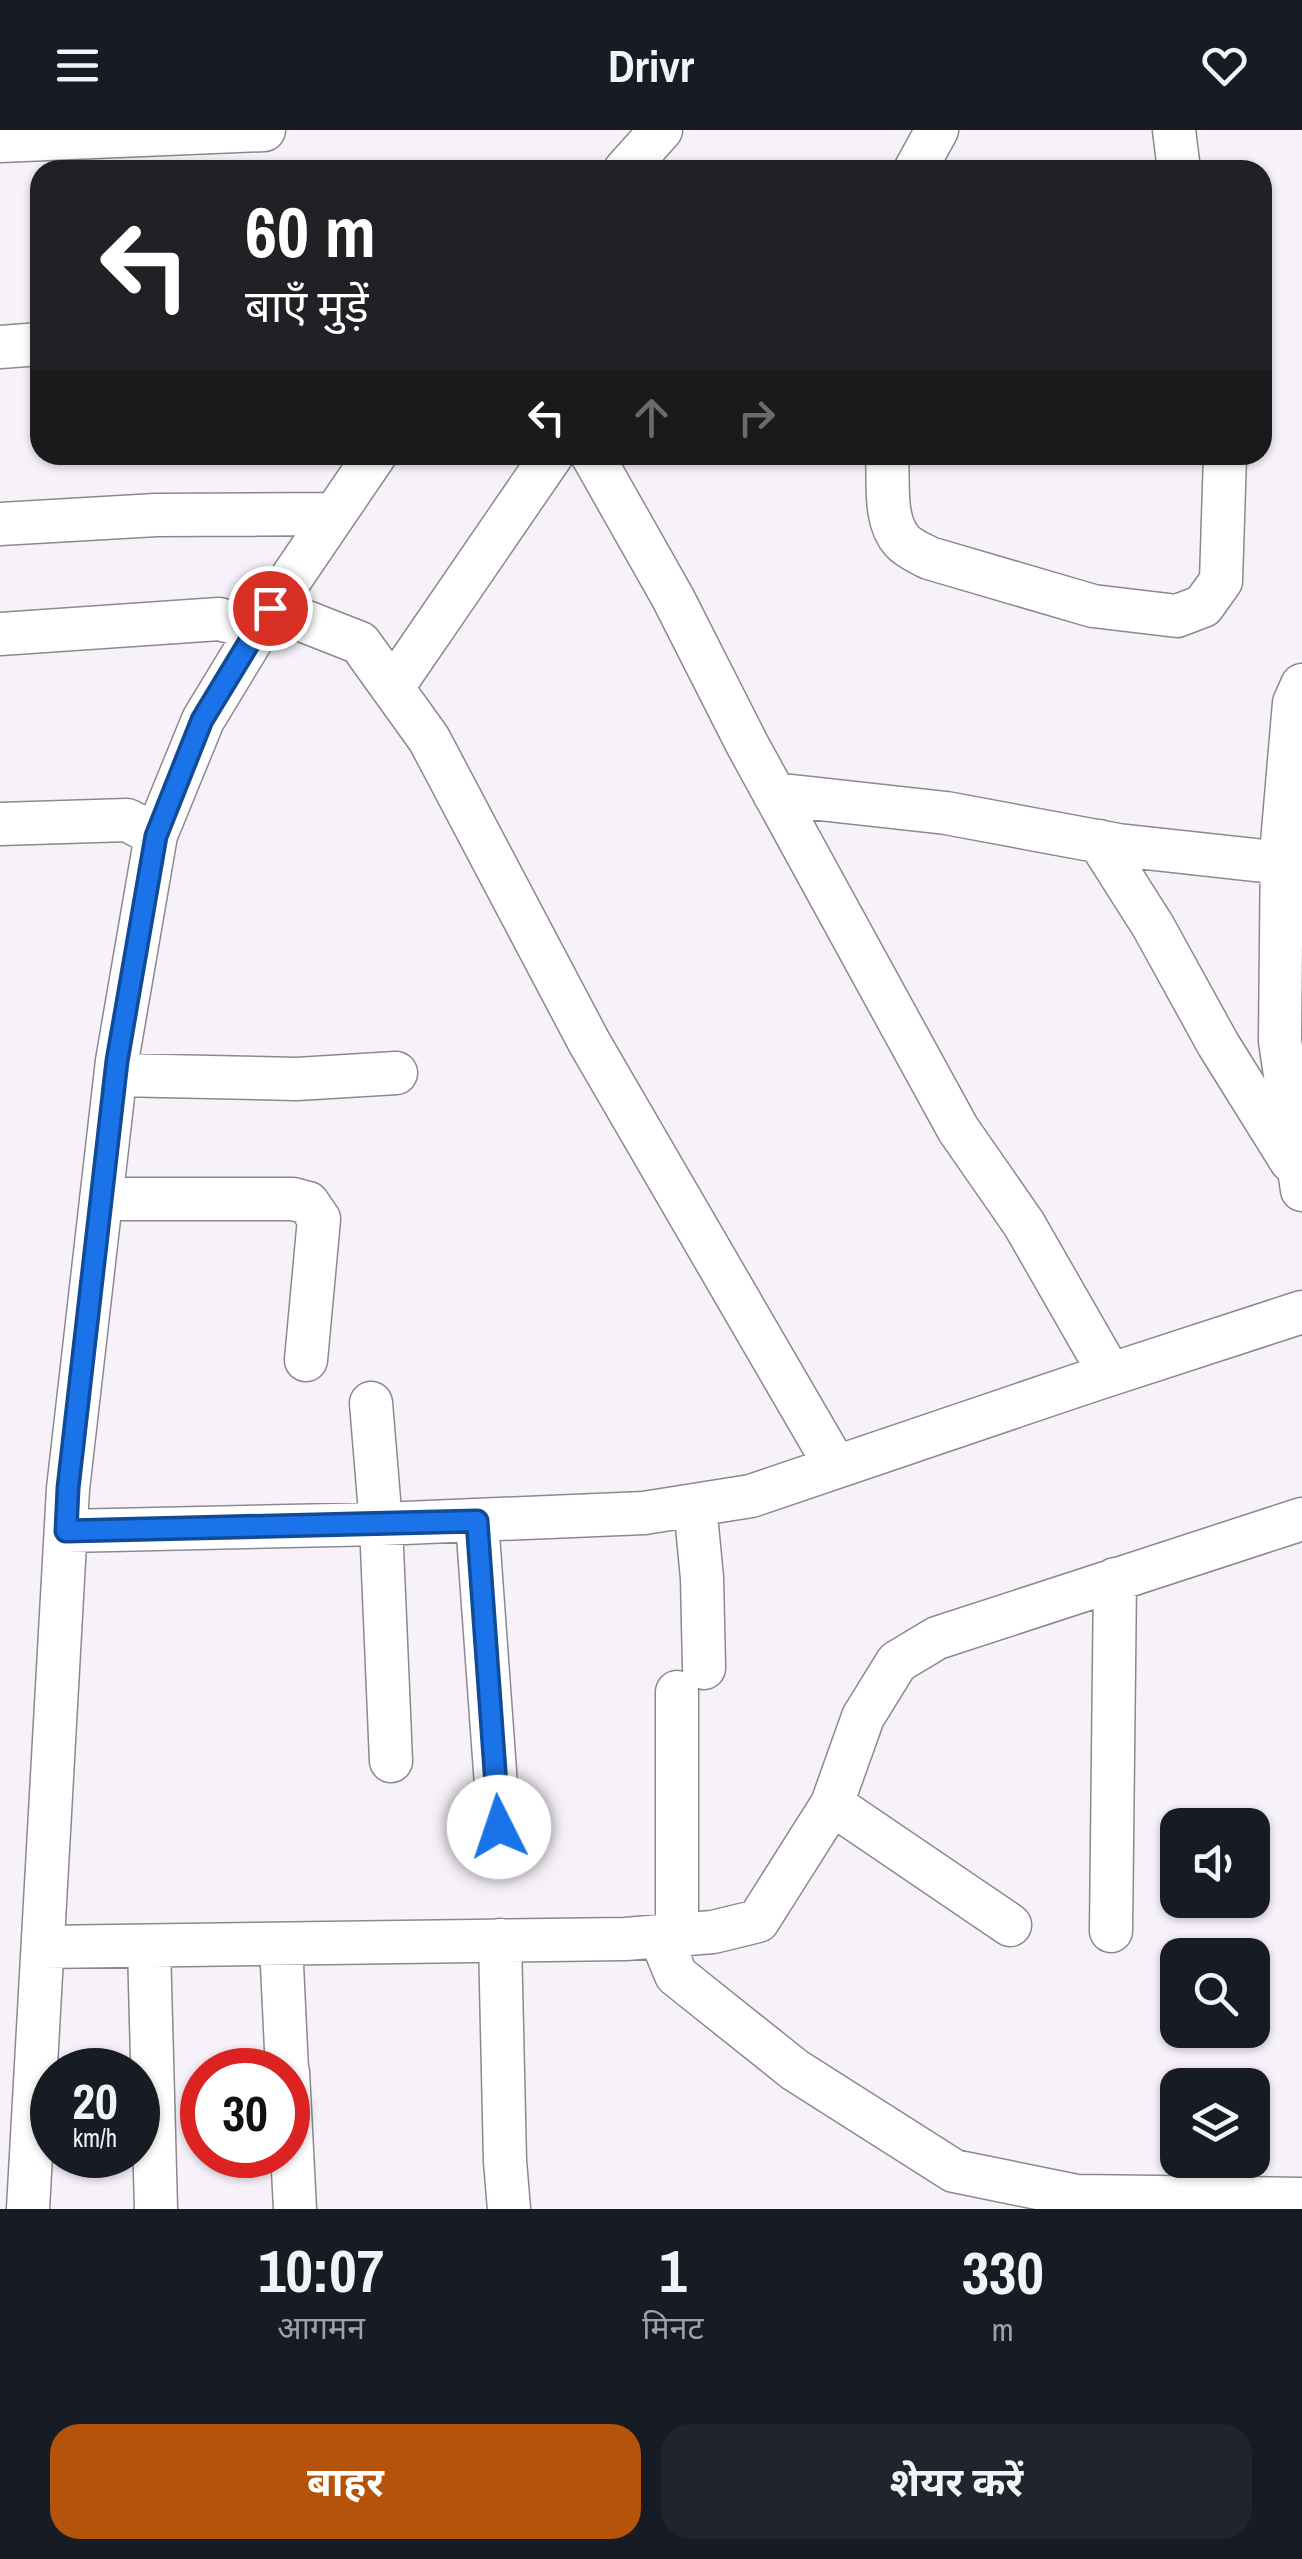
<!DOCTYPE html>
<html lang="hi">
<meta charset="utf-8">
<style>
body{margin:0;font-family:"Archivo Narrow","Noto Sans Devanagari",sans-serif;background:#20242c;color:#f1f3f6;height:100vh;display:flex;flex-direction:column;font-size:38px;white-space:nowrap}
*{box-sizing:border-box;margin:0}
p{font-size:32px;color:#9ea1a6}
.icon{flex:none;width:55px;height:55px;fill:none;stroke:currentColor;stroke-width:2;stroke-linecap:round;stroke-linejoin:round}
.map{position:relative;height:2079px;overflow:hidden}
.panel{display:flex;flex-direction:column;background:#171b24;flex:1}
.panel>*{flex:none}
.banner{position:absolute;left:30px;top:30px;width:1242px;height:305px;border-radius:30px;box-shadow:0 2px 8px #0004;background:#202124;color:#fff;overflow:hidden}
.buttons{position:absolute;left:1160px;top:1678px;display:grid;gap:20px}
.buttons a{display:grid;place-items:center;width:110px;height:110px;border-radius:20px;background:#171b24;box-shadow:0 2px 8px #0004;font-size:50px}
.speed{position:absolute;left:30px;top:1918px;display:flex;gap:20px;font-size:50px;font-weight:700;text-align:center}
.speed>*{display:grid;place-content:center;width:130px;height:130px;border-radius:50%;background:#171b24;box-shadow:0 2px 8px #0004;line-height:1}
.speed small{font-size:25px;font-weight:400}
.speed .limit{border:15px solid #d22;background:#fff;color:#111}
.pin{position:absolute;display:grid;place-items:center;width:85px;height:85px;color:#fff;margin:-42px;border:5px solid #fff;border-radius:50%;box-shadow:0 2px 10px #0007}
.me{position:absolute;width:110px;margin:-55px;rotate:356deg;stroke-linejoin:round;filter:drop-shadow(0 0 8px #0008)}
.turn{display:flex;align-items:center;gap:35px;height:210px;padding:0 50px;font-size:45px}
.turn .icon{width:130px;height:130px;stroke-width:2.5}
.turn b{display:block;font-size:70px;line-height:85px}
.lanes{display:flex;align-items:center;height:95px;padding:0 50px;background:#0003;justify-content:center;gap:50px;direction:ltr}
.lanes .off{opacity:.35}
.eta{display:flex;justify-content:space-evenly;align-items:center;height:170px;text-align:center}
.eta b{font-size:60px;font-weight:700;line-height:70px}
.action{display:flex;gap:20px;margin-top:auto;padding:20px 50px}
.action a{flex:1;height:115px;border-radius:30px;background:#b45309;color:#fff;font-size:40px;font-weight:700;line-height:115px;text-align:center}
.action a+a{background:#20242c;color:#f1f3f6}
header{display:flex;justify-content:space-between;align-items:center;height:130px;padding:0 50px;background:#171b24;font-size:45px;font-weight:700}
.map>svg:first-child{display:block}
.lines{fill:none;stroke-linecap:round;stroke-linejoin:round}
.minor-casing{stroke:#8d888f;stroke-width:45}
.minor{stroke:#fff;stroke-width:42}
.route-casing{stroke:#114b97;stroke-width:25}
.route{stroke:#1a73e8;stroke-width:18}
</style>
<header><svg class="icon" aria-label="menu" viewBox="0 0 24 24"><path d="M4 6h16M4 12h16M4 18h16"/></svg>Drivr<svg class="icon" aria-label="heart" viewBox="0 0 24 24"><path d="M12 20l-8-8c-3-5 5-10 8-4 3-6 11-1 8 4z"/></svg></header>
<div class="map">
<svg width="1302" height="2079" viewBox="0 0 1302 2079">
<rect width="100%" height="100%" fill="#f7f1f9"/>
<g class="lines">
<defs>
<path id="minor" d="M1174,0L1179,40
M0,11L264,0
M625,40L661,0
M915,40L937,0
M0,217L40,214
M592,325L673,468L747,614L958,999L1024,1094L1110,1244
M887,325C889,351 883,390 902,411C909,419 920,423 929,428L1093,476L1177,486L1203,476L1221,451L1225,325
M0,394L156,385L334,384
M271,478L360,513L429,609L589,912L836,1337
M0,504L219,489L257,499
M1302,555L1294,573L1282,713L1280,911L1302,1060
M393,557L552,325
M774,664L946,683L1118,715L1282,733
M0,694L127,690L156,705
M1099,711L1153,796L1218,914L1291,1031
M116,945L297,949L396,943
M101,1069H293L308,1073L319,1089L306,1230
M371,1273L381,1394L391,1631
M695,1375L702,1448L704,1538
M477,1391L499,1697
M66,1401L381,1394L644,1383L751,1366L1090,1251L1302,1182
M677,1562V1805
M832,1674L1010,1795
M1111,1801L1115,1449
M660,1806L676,1845L795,1940L954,2041L1077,2066L1302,2069
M500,1810L505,2031L509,2079
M281,1814L287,1940
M149,1816L156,2079
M43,1817L625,1809L713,1802L758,1791L832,1674L863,1587L897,1532L937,1508L1302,1389
M288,1942L295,2079
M28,2079L68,1359L117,931L156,705L203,590L271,478L375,325"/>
</defs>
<use href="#minor" class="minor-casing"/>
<use href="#minor" class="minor"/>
</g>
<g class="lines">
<defs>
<path id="route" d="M270,478L202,590L156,706L117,931L68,1358L66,1401L477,1391L499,1697"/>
</defs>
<use href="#route" class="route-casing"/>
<use href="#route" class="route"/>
</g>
</svg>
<div class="buttons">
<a><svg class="icon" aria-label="sound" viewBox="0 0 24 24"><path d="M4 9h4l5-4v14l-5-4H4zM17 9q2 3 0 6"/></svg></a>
<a><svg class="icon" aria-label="search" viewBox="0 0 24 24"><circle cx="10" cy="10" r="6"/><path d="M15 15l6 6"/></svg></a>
<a><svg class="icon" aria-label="layers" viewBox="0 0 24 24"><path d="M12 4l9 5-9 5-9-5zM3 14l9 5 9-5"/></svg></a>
</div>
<div class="speed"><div>20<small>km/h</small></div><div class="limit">30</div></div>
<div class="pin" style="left:270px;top:478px;background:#d93025"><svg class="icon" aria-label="arrive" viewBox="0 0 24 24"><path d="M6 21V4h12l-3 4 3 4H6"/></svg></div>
<svg class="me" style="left:499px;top:1697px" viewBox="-20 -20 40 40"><circle r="19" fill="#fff"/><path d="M0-13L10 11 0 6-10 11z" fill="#1a73e8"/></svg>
<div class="banner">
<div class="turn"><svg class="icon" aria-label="left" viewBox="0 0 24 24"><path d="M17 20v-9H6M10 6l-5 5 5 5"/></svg><div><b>60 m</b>बाएँ मुड़ें</div></div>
<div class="lanes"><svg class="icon" aria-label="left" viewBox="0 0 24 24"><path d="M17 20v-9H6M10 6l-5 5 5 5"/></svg><svg class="icon off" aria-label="ahead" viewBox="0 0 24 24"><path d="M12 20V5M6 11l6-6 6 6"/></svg><svg class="icon off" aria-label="right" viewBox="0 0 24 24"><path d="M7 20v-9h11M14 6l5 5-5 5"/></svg></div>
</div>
</div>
<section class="panel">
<div class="eta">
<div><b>10:07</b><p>आगमन</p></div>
<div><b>1</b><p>मिनट</p></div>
<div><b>330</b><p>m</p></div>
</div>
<div class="action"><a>बाहर</a><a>शेयर करें</a></div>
</section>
